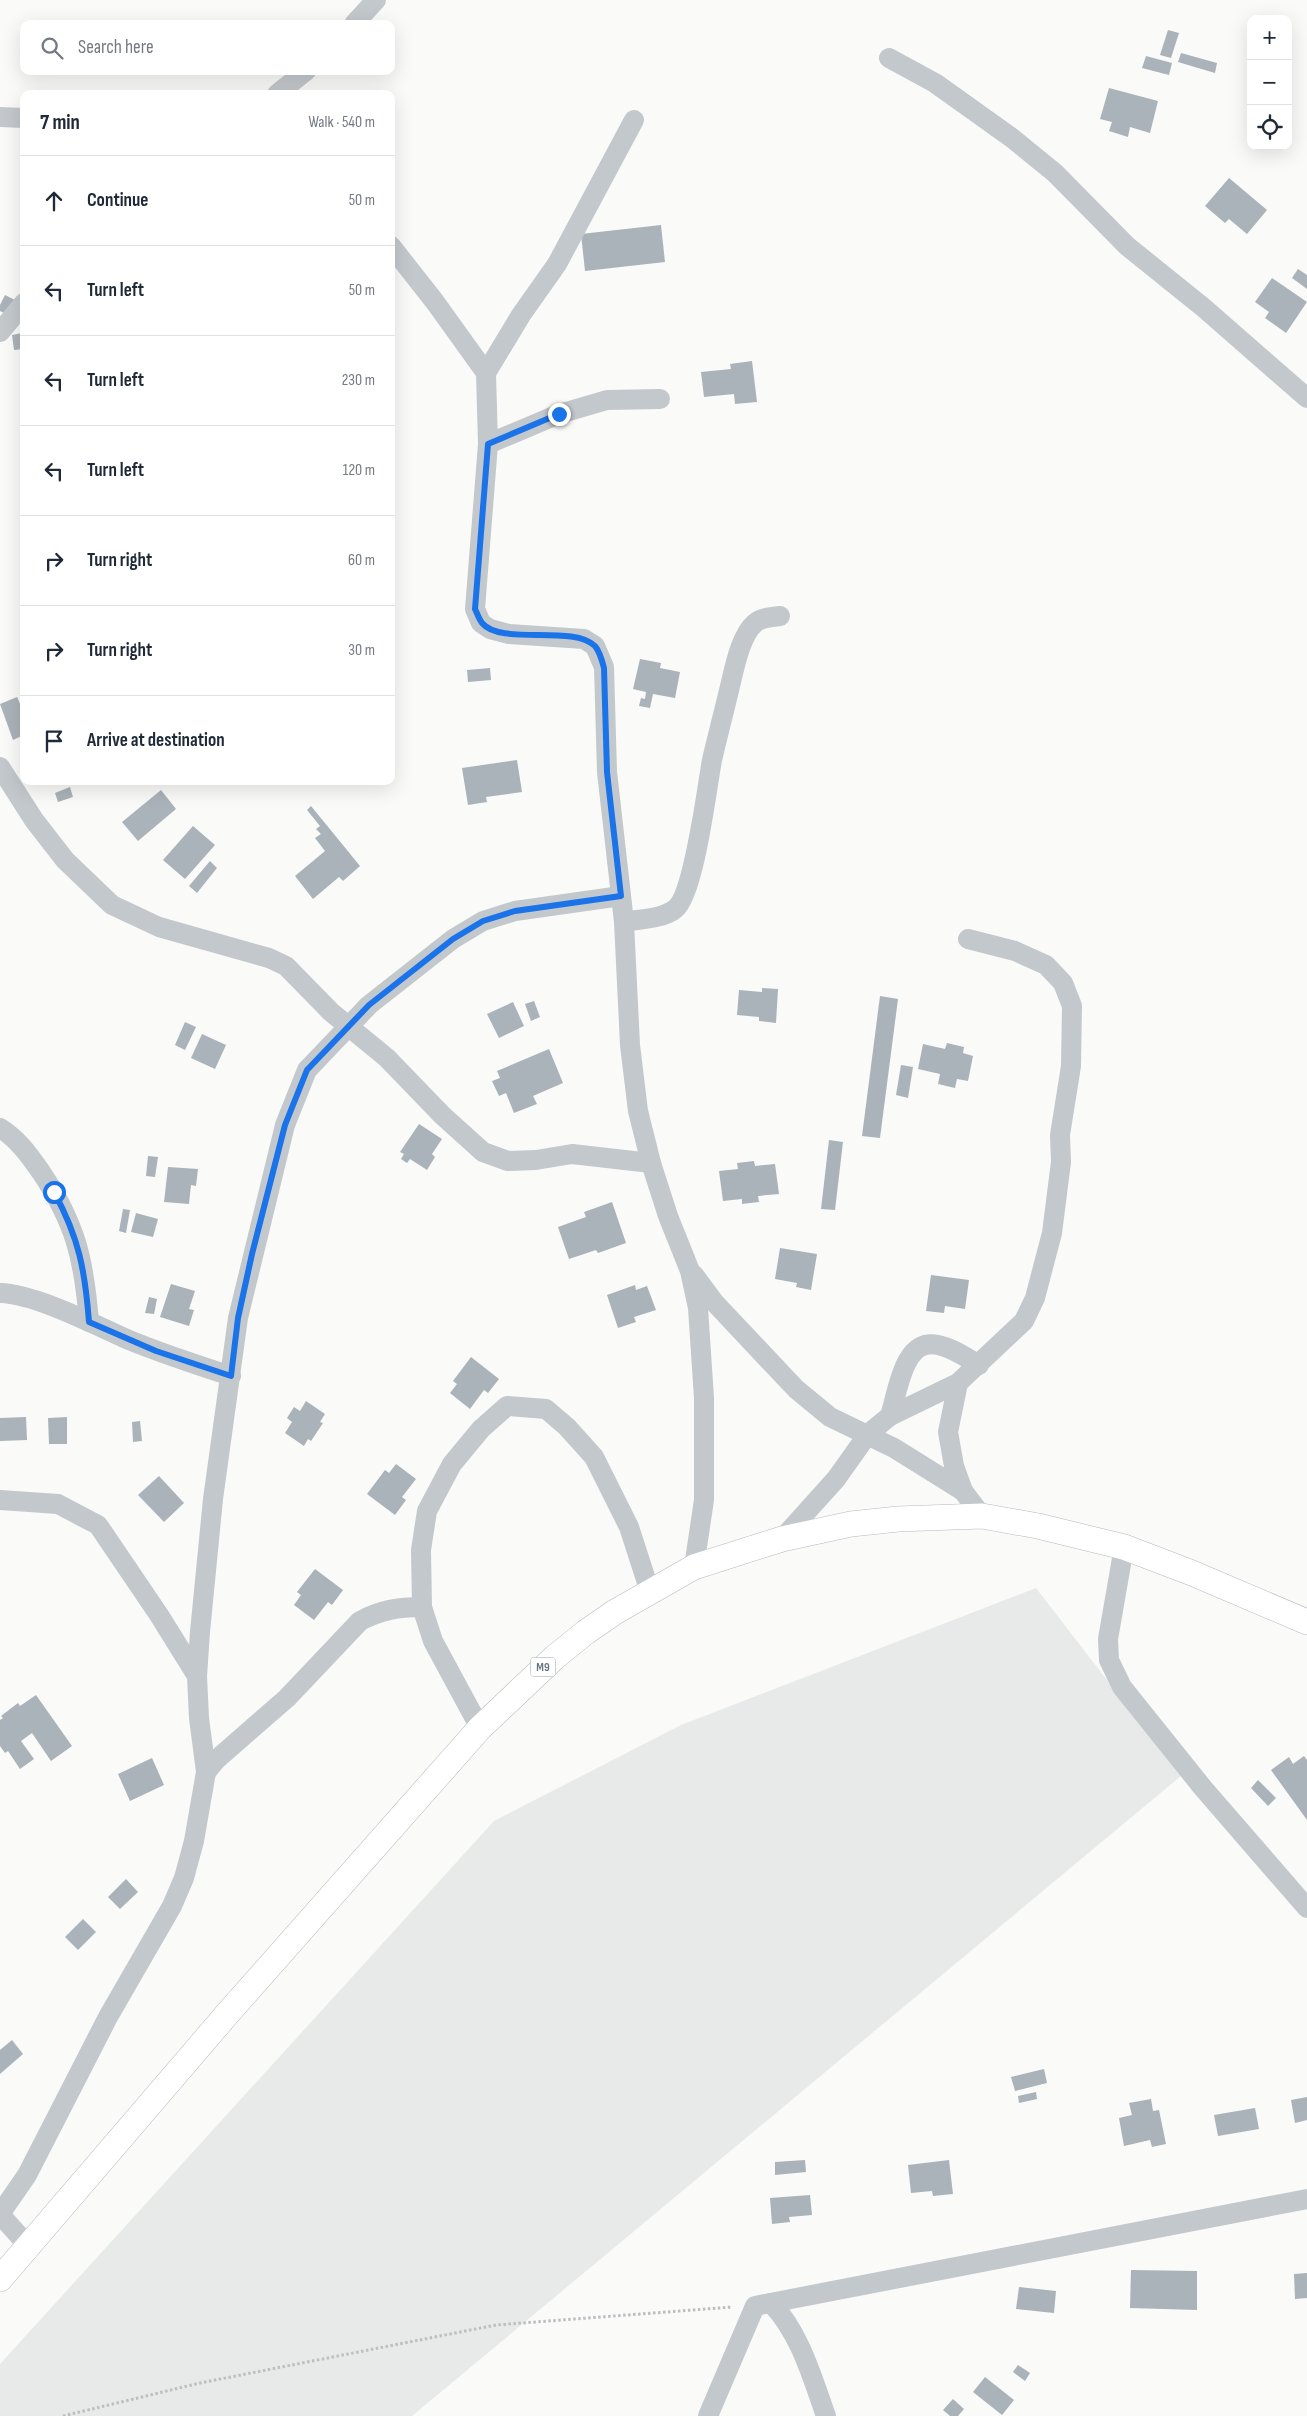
<!DOCTYPE html>
<meta charset="utf-8">
<style>
body{margin:0;font-family:"Sofia Sans Condensed",sans-serif;background:#f6f6f7;color:#1f2937}
.controls{position:absolute;right:15px;top:15px;display:grid;overflow:hidden;border-radius:10px;box-shadow:0 5px 20px #0002}
.controls button{width:45px;height:45px;display:grid;place-items:center;padding:0;border:0;border-bottom:1px solid #e0e1e3;background:#fff;color:#1f2937;font:25px sans-serif}
.stop{position:absolute;width:15px;height:15px;margin:-11px;border:4px solid #1a73e8;border-radius:50%;background:#fff}
.stop.end{background:#1a73e8;border-color:#fff;box-shadow:0 1px 5px #0008}
.list{margin:0;padding:0;list-style:none}
h2{display:flex;justify-content:space-between;align-items:center;height:65px;margin:0;padding:0 20px;font-size:21px}
h2 small{font-size:16px;font-weight:400;color:#747a83}
.list li{display:grid;grid-template-columns:32px 1fr auto;gap:15px;align-items:center;box-sizing:border-box;height:90px;padding:0 20px;border-top:1px solid #e0e1e3}
.list b{display:block;font-size:19px;white-space:nowrap}
.list em{font-size:16px;font-style:normal;color:#747a83}
.icon{flex:none;width:28px;height:28px;fill:none;stroke:currentColor;stroke-width:2;stroke-linecap:round;stroke-linejoin:round}
.map{position:relative;flex:none;width:1307px;height:2416px;overflow:hidden}
.search{position:absolute;background:#fff;box-shadow:0 5px 20px #0002;left:20px;top:20px;width:375px;height:55px;display:flex;align-items:center;gap:12px;box-sizing:border-box;padding:0 18px;border-radius:10px;color:#747a83;font-size:19px}
.panel{position:absolute;background:#fff;box-shadow:0 5px 20px #0002;left:20px;top:90px;width:375px;height:695px;border-radius:10px}
.map>svg:first-child{display:block}
.built{fill:#e8e9e9}
.building{fill:#aab3b9}
.lines{fill:none;stroke-linecap:round;stroke-linejoin:round}
.major-casing{stroke:#b5babe;stroke-width:26}
.path{stroke:#bbbfc2;stroke-width:3;stroke-dasharray:2.5 2.5;stroke-linecap:butt}
.minor{stroke:#c3c8cc;stroke-width:20}
.major{stroke:#fff;stroke-width:25}
.route{stroke:#1a73e8;stroke-width:6}
.labels{text-anchor:middle;stroke-width:5;stroke-linejoin:round;paint-order:stroke}
.shield{fill:#fff;stroke:#939fa8;stroke-width:1}
.shield-label{font-size:12px;font-weight:bold;fill:#657683}
</style>
<div class="map">
<svg width="1307" height="2416" viewBox="0 0 1307 2416">
<rect width="100%" height="100%" fill="#fafaf8"/>
<polygon class="built" points="1036,1588 1181,1776 412,2416 0,2416 0,2364 494,1821 681,1725"/>
<g class="building">
<polygon points="1168,30 1179,33 1171,58 1160,55"/>
<polygon points="1181,53 1217,63 1215,73 1178,62"/>
<polygon points="1146,56 1172,63 1169,75 1142,68"/>
<polygon points="1109,88 1158,101 1150,133 1130,127 1128,137 1109,131 1112,122 1100,119"/>
<polygon points="1229,178 1267,210 1247,234 1229,219 1225,223 1205,206"/>
<polygon points="661,225 665,262 585,271 581,234"/>
<polygon points="1298,269 1307,275 1307,289 1292,278"/>
<polygon points="1272,278 1307,302 1286,333 1265,318 1269,312 1255,302"/>
<polygon points="5,295 15,300 8,315 0,311 0,305"/>
<polygon points="22,333 24,349 14,350 12,335"/>
<polygon points="752,361 757,402 735,404 734,394 704,397 701,372 731,369 730,364"/>
<polygon points="640,659 661,663 660,668 680,672 675,698 653,694 650,708 639,706 641,698 645,699 646,692 633,689"/>
<polygon points="490,668 491,680 468,682 467,670"/>
<polygon points="17,697 24,713 24,735 13,740 0,704"/>
<polygon points="517,760 522,792 486,797 487,802 468,805 462,768"/>
<polygon points="70,787 73,797 58,802 55,793"/>
<polygon points="161,790 176,809 138,841 122,822"/>
<polygon points="311,806 360,866 343,881 339,877 313,899 295,876 325,851 315,838 321,834 316,829 320,826 307,810"/>
<polygon points="193,826 215,845 185,879 163,860"/>
<polygon points="210,861 217,868 197,893 189,886"/>
<polygon points="762,988 778,989 776,1023 759,1021 759,1017 737,1015 739,990 762,992"/>
<polygon points="880,996 898,999 880,1138 862,1136"/>
<polygon points="534,1001 540,1017 531,1021 525,1004"/>
<polygon points="513,1002 524,1026 499,1038 487,1014"/>
<polygon points="185,1022 196,1027 185,1050 175,1045"/>
<polygon points="202,1034 226,1045 215,1069 191,1058"/>
<polygon points="947,1043 964,1047 963,1053 973,1056 968,1081 957,1079 955,1088 938,1084 940,1074 918,1069 923,1044 945,1049"/>
<polygon points="549,1049 563,1083 533,1096 537,1104 514,1113 506,1093 499,1096 492,1081 500,1078 497,1071"/>
<polygon points="901,1065 913,1067 908,1098 896,1095"/>
<polygon points="419,1124 442,1139 432,1154 435,1157 427,1170 410,1159 407,1163 401,1159 404,1154 400,1152"/>
<polygon points="829,1140 843,1142 835,1210 821,1209"/>
<polygon points="148,1156 158,1157 155,1177 146,1176"/>
<polygon points="754,1161 755,1166 775,1164 779,1194 758,1196 759,1202 742,1204 742,1199 723,1201 719,1171 738,1169 737,1163"/>
<polygon points="168,1167 198,1169 196,1186 191,1185 189,1204 164,1202"/>
<polygon points="612,1202 626,1243 598,1253 596,1250 569,1259 558,1227 586,1217 584,1212"/>
<polygon points="123,1209 130,1210 126,1233 119,1231"/>
<polygon points="136,1213 158,1219 153,1237 131,1232"/>
<polygon points="780,1248 817,1254 811,1290 796,1287 797,1283 775,1279"/>
<polygon points="931,1275 969,1280 965,1309 945,1306 944,1313 926,1311"/>
<polygon points="171,1284 195,1291 189,1309 194,1310 189,1326 160,1317"/>
<polygon points="635,1285 636,1290 647,1286 656,1310 634,1317 636,1322 618,1328 607,1295"/>
<polygon points="149,1297 157,1299 154,1314 145,1313"/>
<polygon points="471,1357 499,1379 488,1393 484,1390 470,1409 450,1393 457,1384 453,1381"/>
<polygon points="306,1401 325,1414 320,1422 323,1423 311,1441 308,1439 304,1446 285,1433 292,1422 287,1418 294,1407 300,1411"/>
<polygon points="26,1417 27,1440 0,1441 0,1418"/>
<polygon points="67,1417 67,1444 49,1444 48,1418"/>
<polygon points="140,1421 142,1441 133,1442 132,1422"/>
<polygon points="396,1464 416,1479 402,1497 406,1500 395,1515 367,1494 385,1470 389,1473"/>
<polygon points="159,1476 184,1503 164,1522 138,1495"/>
<polygon points="315,1569 343,1590 332,1605 328,1602 314,1620 294,1605 301,1595 297,1592"/>
<polygon points="36,1695 72,1746 51,1761 32,1733 21,1741 34,1759 20,1769 8,1751 5,1753 0,1746 0,1720 3,1718 1,1716 18,1703 20,1706"/>
<polygon points="1304,1756 1307,1760 1307,1820 1271,1770 1289,1757 1293,1764"/>
<polygon points="152,1758 164,1785 130,1801 118,1774"/>
<polygon points="1258,1780 1276,1798 1268,1806 1251,1788"/>
<polygon points="126,1879 138,1892 120,1909 108,1897"/>
<polygon points="83,1919 96,1932 78,1950 65,1937"/>
<polygon points="12,2040 23,2054 0,2074 0,2050"/>
<polygon points="1044,2069 1047,2083 1015,2091 1011,2077"/>
<polygon points="1036,2092 1037,2099 1019,2103 1018,2096"/>
<polygon points="1307,2097 1307,2120 1295,2123 1291,2100"/>
<polygon points="1151,2099 1153,2111 1159,2110 1166,2144 1152,2147 1150,2140 1124,2146 1119,2118 1132,2115 1129,2103"/>
<polygon points="1255,2108 1259,2129 1218,2136 1214,2115"/>
<polygon points="805,2160 806,2172 775,2175 775,2162"/>
<polygon points="949,2160 953,2194 933,2196 932,2191 911,2193 908,2165"/>
<polygon points="810,2195 812,2215 789,2217 790,2222 772,2224 770,2198"/>
<polygon points="1131,2270 1197,2271 1197,2310 1130,2308"/>
<polygon points="1307,2273 1307,2298 1295,2299 1294,2274"/>
<polygon points="1019,2287 1056,2291 1054,2313 1016,2309"/>
<polygon points="1018,2365 1030,2373 1025,2381 1013,2372"/>
<polygon points="985,2377 1014,2400 1002,2415 973,2392"/>
<polygon points="953,2399 964,2409 958,2416 950,2416 943,2410"/>
</g>
<g class="lines">
<g class="major-casing">
<polyline id="major" points="0,2279 228,2013 480,1728 555,1657 586,1632 615,1612 694,1567 782,1539 851,1524 898,1519 982,1516 1038,1526 1124,1547 1192,1573 1307,1622"/>
</g>
<polyline class="path" points="63,2416 200,2383 496,2325 732,2307"/>
<g class="minor">
<polyline points="354,24 376,0"/>
<polyline points="889,58 935,83 1012,138 1055,173 1127,246 1204,308 1307,398"/>
<polyline points="277,94 306,71"/>
<polyline points="0,117 24,118"/>
<polyline points="391,246 435,302 486,373 488,444 475,609 481,623 490,629 509,634 584,639 595,646 604,667 607,772 624,922 630,1045 638,1111 651,1163 668,1216 690,1271 698,1308 704,1398 704,1500 694,1567"/>
<polyline points="0,332 24,303"/>
<polyline points="486,373 521,315 557,264 634,120"/>
<polyline points="488,444 559,414 607,400 660,399"/>
<polyline points="0,767 34,820 65,860 112,905 159,927 269,958 286,966 331,1012 387,1058 442,1115 483,1152 508,1161 536,1160 572,1154 651,1163"/>
<path d="M624,922c15,-3 39,-3 51,-13 19,-14 32,-122 37,-149 6,-26 13,-52 19,-78 4,-17 10,-47 24,-59 7,-6 17,-6 25,-7"/>
<path d="M0,1128c18,11 29,27 41,44 35,52 43,88 48,150"/>
<polyline points="694,1275 714,1302 796,1389 830,1417 894,1448 963,1491 982,1516"/>
<path d="M0,1293c36,1 95,32 129,47 34,14 68,25 102,36"/>
<polyline points="958,1383 948,1432 954,1466 963,1491"/>
<path d="M890,1416c8,-24 13,-79 48,-71 15,3 29,13 41,20"/>
<polyline points="0,1500 58,1504 98,1525 159,1615 197,1676"/>
<polyline points="782,1539 836,1479 868,1434 890,1416 958,1383 1024,1321 1035,1298 1052,1233 1061,1162 1060,1135 1071,1066 1072,1006 1063,983 1046,965 1015,951 968,939"/>
<polyline points="1124,1547 1108,1639 1109,1660 1122,1687 1203,1788 1307,1908"/>
<polyline points="480,1728 433,1641 422,1607 421,1550 427,1511 452,1464 481,1429 507,1406 546,1409 567,1427 594,1457 629,1527 650,1592"/>
<path d="M206,1772l10,-12 71,-62 73,-77c21,-11 38,-14 62,-14"/>
<polyline points="0,2214 27,2175 108,2017 172,1906 184,1878 194,1841 206,1772 199,1718 197,1676 200,1632 213,1499 238,1318 285,1125 307,1070 369,1005 453,939 483,921 515,911 621,896"/>
<polyline points="0,2214 29,2247"/>
<path d="M771,2303c29,30 41,74 55,113"/>
<polyline points="708,2416 755,2306 1307,2199"/>
</g>
<use href="#major" class="major"/>
</g>
<g class="lines">
<path class="route" d="M54,1192c25,46 31,78 35,130l67,29 75,25 7,-58 14,-64 33,-129 22,-55 62,-65 84,-66 30,-18 32,-10 106,-15 -14,-124 -3,-104c-2,-8 -4,-16 -9,-22 -22,-22 -94,0 -113,-23 -3,-4 -5,-10 -7,-14l13,-165 71,-30"/>
</g>
<g class="labels">
<rect class="shield" x="530.5" y="1657.5" width="25" height="19" rx="4"/>
<g class="shield-label">
<text x="543" y="1671">M9</text>
</g>
</g>
</svg>
<div class="controls">
<button>+</button>
<button>−</button>
<button><svg class="icon" aria-label="locate" viewBox="0 0 24 24"><circle cx="12" cy="12" r="6"/><path d="M12 2v4M12 18v4M2 12h4M18 12h4"/></svg></button>
</div>
<div class="stop" style="left:54px;top:1192px"></div>
<div class="stop end" style="left:559px;top:414px"></div>
<div class="search"><svg class="icon" aria-label="search" viewBox="0 0 24 24"><circle cx="10" cy="10" r="6"/><path d="M15 15l6 6"/></svg>Search here</div>
<section class="panel">
<h2>7 min<small>Walk · 540 m</small></h2>
<ul class="list">
<li><svg class="icon" aria-label="ahead" viewBox="0 0 24 24"><path d="M12 20V5M6 11l6-6 6 6"/></svg><div><b>Continue</b></div><em>50 m</em></li>
<li><svg class="icon" aria-label="left" viewBox="0 0 24 24"><path d="M17 20v-9H6M10 6l-5 5 5 5"/></svg><div><b>Turn left</b></div><em>50 m</em></li>
<li><svg class="icon" aria-label="left" viewBox="0 0 24 24"><path d="M17 20v-9H6M10 6l-5 5 5 5"/></svg><div><b>Turn left</b></div><em>230 m</em></li>
<li><svg class="icon" aria-label="left" viewBox="0 0 24 24"><path d="M17 20v-9H6M10 6l-5 5 5 5"/></svg><div><b>Turn left</b></div><em>120 m</em></li>
<li><svg class="icon" aria-label="right" viewBox="0 0 24 24"><path d="M7 20v-9h11M14 6l5 5-5 5"/></svg><div><b>Turn right</b></div><em>60 m</em></li>
<li><svg class="icon" aria-label="right" viewBox="0 0 24 24"><path d="M7 20v-9h11M14 6l5 5-5 5"/></svg><div><b>Turn right</b></div><em>30 m</em></li>
<li><svg class="icon" aria-label="arrive" viewBox="0 0 24 24"><path d="M6 21V4h12l-3 4 3 4H6"/></svg><div><b>Arrive at destination</b></div></li>
</ul>
</section>
</div>
